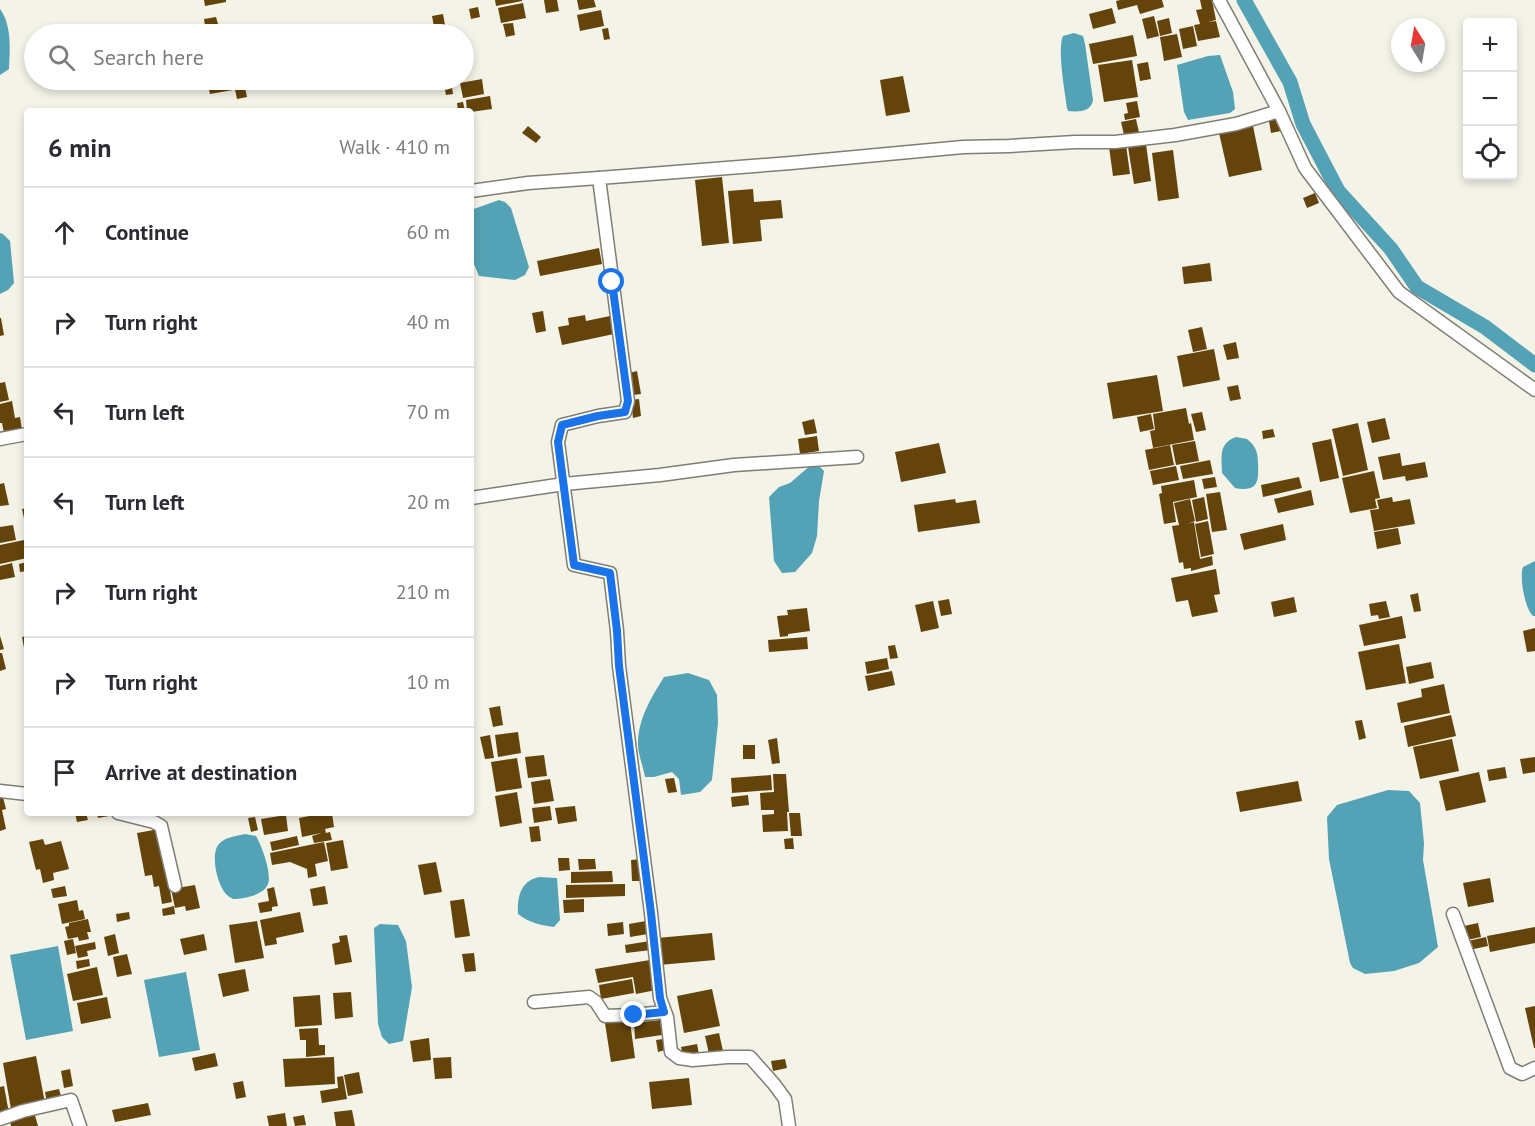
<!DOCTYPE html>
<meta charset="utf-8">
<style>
body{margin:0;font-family:"PT Sans",sans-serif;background:#f2f2f3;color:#2b2b33}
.controls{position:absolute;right:18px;top:18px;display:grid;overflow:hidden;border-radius:6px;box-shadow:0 3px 9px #0003}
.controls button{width:54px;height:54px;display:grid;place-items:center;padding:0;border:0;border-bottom:2px solid #e1e1e2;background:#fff;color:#2b2b33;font:30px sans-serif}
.compass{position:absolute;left:1391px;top:18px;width:54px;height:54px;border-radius:50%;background:#fff;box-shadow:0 3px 9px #0003;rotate:349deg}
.stop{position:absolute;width:18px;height:18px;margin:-14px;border:4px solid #1a73e8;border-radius:50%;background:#fff}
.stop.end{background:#1a73e8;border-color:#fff;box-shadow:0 2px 6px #0008}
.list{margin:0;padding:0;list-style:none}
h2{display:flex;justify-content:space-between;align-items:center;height:78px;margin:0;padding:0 24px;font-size:26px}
h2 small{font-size:20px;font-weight:400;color:#7c7c81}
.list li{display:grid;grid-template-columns:39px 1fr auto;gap:18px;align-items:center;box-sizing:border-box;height:90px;padding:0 24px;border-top:2px solid #e1e1e2}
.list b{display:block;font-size:22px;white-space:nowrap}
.list em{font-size:20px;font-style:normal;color:#7c7c81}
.icon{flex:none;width:33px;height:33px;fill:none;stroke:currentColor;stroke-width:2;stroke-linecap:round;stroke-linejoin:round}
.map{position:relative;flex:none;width:1535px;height:1126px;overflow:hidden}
.search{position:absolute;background:#fff;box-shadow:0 3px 9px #0003;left:24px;top:24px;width:450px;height:66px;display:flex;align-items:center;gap:15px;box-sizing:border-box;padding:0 21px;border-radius:33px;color:#7c7c81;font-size:22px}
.panel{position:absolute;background:#fff;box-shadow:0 3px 9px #0003;left:24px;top:108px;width:450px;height:708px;border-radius:6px}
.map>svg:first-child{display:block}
.water{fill:#54a2b5}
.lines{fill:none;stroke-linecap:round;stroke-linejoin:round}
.canal{stroke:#54a2b5;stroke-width:15}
.building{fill:#64440a}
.street-casing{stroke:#807e74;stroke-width:15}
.street{stroke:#fff;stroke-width:12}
.route{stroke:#1a73e8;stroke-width:8}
</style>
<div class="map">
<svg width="1535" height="1126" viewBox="0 0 1535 1126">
<rect width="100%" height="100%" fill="#f4f3e7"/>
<g class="water">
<path d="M0,9c12,16 10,41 9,60l-9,6z"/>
<path d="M1074,33l9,3 2,8 8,56c-2,12 -14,12 -25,11l-1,-3c-2,-15 -10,-60 -4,-72z"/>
<polygon points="1220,55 1233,92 1235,109 1230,113 1188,120 1184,112 1177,65 1208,56"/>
<polygon points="499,200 505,202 511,208 529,267 525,275 515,280 479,276 471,257 471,210"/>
<polygon points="0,233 3,234 10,241 14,283 8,290 0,294"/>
<path d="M1236,437l11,2c9,7 11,14 11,25 1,19 -1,28 -23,24l-13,-15c0,-17 -4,-29 14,-36z"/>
<polygon points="811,465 818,465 824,471 819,501 817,536 812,553 795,572 782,573 774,561 769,497 779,487 790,483"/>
<path d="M1535,561v55h-2c-8,-7 -14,-39 -10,-49z"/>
<path d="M688,673l21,7 8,15 1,28 -6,57 -12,12 -19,3 -2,-16 -7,-7 -18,5h-9c-2,-11 -7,-23 -7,-33 0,-25 13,-46 26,-67z"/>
<polygon points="1388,790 1409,791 1420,803 1424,843 1423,860 1438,947 1419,963 1394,971 1365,974 1353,968 1350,963 1329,859 1327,817 1337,805"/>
<path d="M245,834l11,2c6,10 16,38 12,48 -4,11 -25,15 -35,15 -2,-1 -5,-3 -7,-5 -9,-10 -16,-40 -7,-50 6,-7 17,-8 26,-10z"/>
<path d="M539,877l18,1 3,42 -6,7c-13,-2 -25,-4 -36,-13 -1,-16 2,-33 21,-37z"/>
<polygon points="380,924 398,925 406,941 412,987 403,1041 389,1044 382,1037 378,1024 374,928"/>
<polygon points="58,946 73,1031 26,1040 10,955"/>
<polygon points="186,972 200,1050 159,1057 144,980"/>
</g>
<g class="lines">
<polyline class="canal" points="1244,0 1290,82 1303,124 1338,191 1391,249 1417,287 1485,327 1535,365"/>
</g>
<g class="building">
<polygon points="204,0 226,0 226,2 205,6"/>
<polygon points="495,0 522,0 522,1 496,6"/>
<polygon points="544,0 557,0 559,11 546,13"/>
<polygon points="577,0 594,0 596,7 579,10"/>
<polygon points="1120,0 1162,0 1164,7 1140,14 1137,5 1118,10 1116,1"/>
<polygon points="1200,0 1212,0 1216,20 1208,22 1216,21 1220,37 1198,41 1194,25 1200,24 1196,10 1202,9"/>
<polygon points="523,3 526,18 501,23 498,8"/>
<polygon points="478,7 480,17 471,19 469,9"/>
<polygon points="1112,8 1116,23 1093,29 1089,14"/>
<polygon points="601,10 604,26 580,31 577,15"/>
<polygon points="443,14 445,25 434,27 432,16"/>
<polygon points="1154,16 1159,36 1147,39 1142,19"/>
<polygon points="216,17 218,24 205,26 204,19"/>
<polygon points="1169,18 1172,33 1160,36 1157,21"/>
<polygon points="513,23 515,35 506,37 503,24"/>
<polygon points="251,24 253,34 246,34 244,25"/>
<polygon points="1193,26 1197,46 1183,49 1179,29"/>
<polygon points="608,28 610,39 604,40 602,29"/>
<polygon points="1177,34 1182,57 1164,61 1160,37"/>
<polygon points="1133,35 1137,56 1093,64 1089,44"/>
<polygon points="1132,60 1138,97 1104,102 1098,65"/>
<polygon points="1148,62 1151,79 1140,81 1137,64"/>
<polygon points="903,76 910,112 886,116 880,80"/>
<polygon points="482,79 484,94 463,98 460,83"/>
<polygon points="215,80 231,80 233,90 210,94 207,81"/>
<polygon points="443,80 451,80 453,94 446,95"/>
<polygon points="244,83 247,97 237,99 234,85"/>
<polygon points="490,96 492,109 471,112 467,111 466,100"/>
<polygon points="1137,101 1140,117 1125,120 1124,114 1128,113 1126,103"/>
<polygon points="463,102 465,111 458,111 457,103"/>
<polygon points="1136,119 1140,137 1125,139 1121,122"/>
<polygon points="1278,119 1281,131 1271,133 1269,121"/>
<polygon points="528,126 541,137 536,143 522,133"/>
<polygon points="1253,126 1262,170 1229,177 1219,133"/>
<polygon points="1146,144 1151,181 1134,184 1128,147"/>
<polygon points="1126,145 1130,174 1113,176 1109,147"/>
<polygon points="1173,150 1179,198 1158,201 1152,153"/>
<polygon points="722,177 729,243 702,246 695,180"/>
<polygon points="753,189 754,202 781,200 783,218 760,220 762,241 733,244 728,191"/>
<polygon points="1315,193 1319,203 1307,208 1303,198"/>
<polygon points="599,248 602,264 540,276 537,261"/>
<polygon points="1210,263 1212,281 1184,284 1182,267"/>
<polygon points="543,311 546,331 536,333 532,313"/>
<polygon points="585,315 586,321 610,316 614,334 562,345 558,327 569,325 568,318"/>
<polygon points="0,318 1,318 4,335 0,336"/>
<polygon points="1202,327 1207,349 1193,352 1188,330"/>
<polygon points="1236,342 1239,358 1227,360 1223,345"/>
<polygon points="1214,349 1220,380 1183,387 1177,356"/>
<polygon points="637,371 641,394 633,395 629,373"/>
<polygon points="1157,375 1163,411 1113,419 1107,383"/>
<polygon points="5,382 9,400 0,402 0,383"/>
<polygon points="1238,385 1241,399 1230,401 1227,387"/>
<polygon points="639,399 641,416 633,418 631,400"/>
<polygon points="12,401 15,418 20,417 22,430 4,433 2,423 0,423 0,404"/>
<polygon points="1186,408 1189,424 1191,423 1194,440 1153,448 1150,431 1155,430 1153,414"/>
<polygon points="1202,412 1206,430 1196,432 1191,414"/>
<polygon points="1151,414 1154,429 1140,432 1137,417"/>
<polygon points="1385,418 1390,439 1372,443 1367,422"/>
<polygon points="814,419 817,433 805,435 802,422"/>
<polygon points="1358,423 1368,470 1343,476 1332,429"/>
<polygon points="1273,429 1275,437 1263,439 1262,431"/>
<polygon points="817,436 819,451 800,454 798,439"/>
<polygon points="1331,439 1339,478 1320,482 1312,443"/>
<polygon points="1195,441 1199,461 1176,465 1172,445"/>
<polygon points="939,443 946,473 901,482 895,452"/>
<polygon points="1170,445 1174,465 1149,470 1145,450"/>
<polygon points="1400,453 1402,466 1425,462 1428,477 1406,481 1405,476 1383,480 1378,457"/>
<polygon points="1210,460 1213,474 1183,479 1180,466"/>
<polygon points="1176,466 1179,480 1153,485 1150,471"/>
<polygon points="1374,471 1380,498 1375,499 1377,508 1350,513 1342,478"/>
<polygon points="1215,477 1217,487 1204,489 1202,479"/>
<polygon points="1299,477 1302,488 1263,497 1261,485"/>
<polygon points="1194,480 1197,497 1173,502 1176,522 1164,524 1159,494 1162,493 1161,486"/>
<polygon points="4,483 9,505 0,506 0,484"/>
<polygon points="1311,490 1314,505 1278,513 1274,499"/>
<polygon points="1220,492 1227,530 1212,532 1206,494"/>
<polygon points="1204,497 1208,519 1196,522 1192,500"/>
<polygon points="1392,497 1393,502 1410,499 1415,524 1374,531 1370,510 1379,509 1377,500"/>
<polygon points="955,499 956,503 976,500 980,523 918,532 914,505"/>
<polygon points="1190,499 1195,521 1187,524 1194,522 1200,559 1212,556 1213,565 1191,571 1191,568 1184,569 1183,562 1179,563 1172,526 1179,525 1174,503"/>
<polygon points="27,508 27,528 26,528 22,509"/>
<polygon points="1208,521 1214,554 1201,557 1195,524"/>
<polygon points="1283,524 1286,540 1244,550 1240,534"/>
<polygon points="13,525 16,540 0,543 0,527"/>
<polygon points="1398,528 1401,544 1377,549 1374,532"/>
<polygon points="24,540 27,558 0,564 0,545"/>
<polygon points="27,562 27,571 20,572 19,564"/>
<polygon points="12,563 15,577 0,580 0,566"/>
<polygon points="1216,569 1220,594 1214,595 1218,612 1192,617 1188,600 1176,602 1171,578"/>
<polygon points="1418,593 1421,611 1414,612 1410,595"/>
<polygon points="1294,597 1297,612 1274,617 1271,602"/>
<polygon points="949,599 952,614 941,616 938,601"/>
<polygon points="933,601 939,628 921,632 915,605"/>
<polygon points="1386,601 1390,617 1379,619 1378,615 1371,616 1369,604"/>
<polygon points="807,608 810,631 788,634 788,636 780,637 777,616 788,615 787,610"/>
<polygon points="1402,616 1406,638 1364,646 1359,625"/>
<polygon points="1535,628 1535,651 1527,652 1523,631"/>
<polygon points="0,636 4,649 0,650"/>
<polygon points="27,636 27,659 26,659 22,637"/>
<polygon points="807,637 808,649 769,652 768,640"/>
<polygon points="1399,644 1406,683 1366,690 1358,652"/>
<polygon points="895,645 898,658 890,659 888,646"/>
<polygon points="0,653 2,653 6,669 0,671"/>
<polygon points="887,658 889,669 867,674 865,662"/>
<polygon points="1431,662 1434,678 1409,684 1406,667"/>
<polygon points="892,671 895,685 868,691 865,676"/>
<polygon points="1444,684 1450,713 1401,723 1397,703 1422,697 1421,689"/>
<polygon points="500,706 503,725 493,727 489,708"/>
<polygon points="1451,715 1456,736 1408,747 1404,726"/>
<polygon points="1362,720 1366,738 1359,740 1355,721"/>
<polygon points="518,732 521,753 498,757 495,735"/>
<polygon points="490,735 494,758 485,759 480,737"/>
<polygon points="777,738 780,763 772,764 768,740"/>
<polygon points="1452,739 1459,771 1420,779 1413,747"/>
<rect x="743" y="745" width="12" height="14"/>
<polygon points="544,755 547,776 528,778 525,757"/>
<polygon points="1535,757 1535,772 1523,774 1520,759"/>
<polygon points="517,758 522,788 496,792 491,762"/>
<polygon points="1505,767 1507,778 1489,781 1487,770"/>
<polygon points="1479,772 1486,802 1446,811 1439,781"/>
<polygon points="773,774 786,774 789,812 787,812 788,831 763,832 762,815 774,814 774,810 761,810 760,793 774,792"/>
<polygon points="771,775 772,790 732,793 731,778"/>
<polygon points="674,778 677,792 668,793 665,779"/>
<polygon points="550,779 554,801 534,804 531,782"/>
<polygon points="1298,781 1302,801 1240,812 1236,792"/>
<polygon points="517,792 522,823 500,827 495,796"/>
<polygon points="748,795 749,805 732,807 731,797"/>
<polygon points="3,797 6,809 2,810 6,829 0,831 0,798"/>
<polygon points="550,806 552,820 534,823 532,808"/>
<polygon points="575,806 577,821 558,824 555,808"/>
<polygon points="75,813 86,813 88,820 77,822"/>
<polygon points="97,813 108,813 109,816 98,818"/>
<polygon points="325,813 332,813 334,827 325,829 326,833 330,832 332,840 314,843 312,836 321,833 302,837 299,818"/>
<polygon points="789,813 800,813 802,836 791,836"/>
<polygon points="286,815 288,831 264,835 261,819"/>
<polygon points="255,817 258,830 251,832 248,818"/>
<polygon points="539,826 541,841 531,842 529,827"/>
<polygon points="159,829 172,902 162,904 159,886 154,887 152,875 145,876 137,833"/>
<polygon points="297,836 299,845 272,851 270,842"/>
<polygon points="793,838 794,849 785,849 784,839"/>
<polygon points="43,839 45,845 61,841 69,869 53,873 54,880 43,883 40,869 36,870 29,842"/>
<polygon points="343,840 348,868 331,871 326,843"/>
<polygon points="324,842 328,861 315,864 317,876 308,878 307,869 290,862 272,865 270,853"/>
<polygon points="558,858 569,858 570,870 559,871"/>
<polygon points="578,859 595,859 596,869 579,870"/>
<polygon points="642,859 643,881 632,881 631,860"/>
<polygon points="436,862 442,892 424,895 418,865"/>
<polygon points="612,871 613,882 571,883 571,872"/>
<polygon points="1490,878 1494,902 1468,907 1463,883"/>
<polygon points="625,884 625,896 566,898 566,885"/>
<polygon points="195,885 200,908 186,911 185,906 175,908 171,889"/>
<polygon points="65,886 67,896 53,898 51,889"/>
<polygon points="325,886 328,904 313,906 310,889"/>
<polygon points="274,887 278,906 272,907 272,911 260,913 258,903 269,901 267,889"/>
<polygon points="464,899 470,936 455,938 450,901"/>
<polygon points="584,899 584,912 564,913 563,900"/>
<polygon points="77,900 79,911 83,910 85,919 62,924 58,904"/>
<polygon points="174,906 175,914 163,916 162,909"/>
<polygon points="129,912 130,919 117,922 116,914"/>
<polygon points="300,912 304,932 276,938 277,944 265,946 260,920"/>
<polygon points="88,919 91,932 87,932 89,939 79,941 78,937 68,939 65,927 69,926 69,923"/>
<polygon points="257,921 264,958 235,963 229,925"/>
<polygon points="646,921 648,934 630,937 629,924"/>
<polygon points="623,922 624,934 608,936 607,924"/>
<polygon points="1478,923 1481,937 1467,940 1464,926"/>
<polygon points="1535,927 1535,943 1490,952 1487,936"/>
<polygon points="712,933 715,960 659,965 657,938"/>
<polygon points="115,934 119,953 108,956 104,937"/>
<polygon points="204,934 207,950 184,955 180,939"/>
<polygon points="347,935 352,962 335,965 332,944 340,942 339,936"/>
<polygon points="1486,937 1488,946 1469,950 1468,941"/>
<polygon points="73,939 76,953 67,955 64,941"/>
<polygon points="650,941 651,950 626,953 625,945"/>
<polygon points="95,942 96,949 87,951 88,956 78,958 75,946"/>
<polygon points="474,953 476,971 465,972 462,954"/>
<polygon points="127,954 132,974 117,977 113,957"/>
<polygon points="89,959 90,966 77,969 76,961"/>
<polygon points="650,960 656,990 636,994 633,977 598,983 595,969"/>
<polygon points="97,967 103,995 73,1001 67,974"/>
<polygon points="245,969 249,991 223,997 218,974"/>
<polygon points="632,979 634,993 601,999 599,985"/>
<polygon points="712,989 720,1026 684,1033 677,996"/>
<polygon points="351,992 353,1017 335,1019 333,993"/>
<polygon points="320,995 322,1025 295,1027 293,997"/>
<polygon points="107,997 111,1018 81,1024 77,1003"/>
<polygon points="1535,1006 1535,1048 1534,1048 1525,1008"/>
<polygon points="660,1020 662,1035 635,1039 634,1023"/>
<polygon points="630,1022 635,1058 611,1062 605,1023"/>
<polygon points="318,1028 319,1045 325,1045 325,1055 306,1057 306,1040 300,1040 299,1029"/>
<polygon points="719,1033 723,1051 709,1054 705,1036"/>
<polygon points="429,1038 431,1060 413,1062 410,1041"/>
<polygon points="663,1039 665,1050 658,1052 656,1040"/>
<polygon points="697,1044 699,1054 683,1057 681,1047"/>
<polygon points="215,1053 218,1066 195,1071 192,1058"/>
<polygon points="36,1056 45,1103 11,1109 3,1063"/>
<polygon points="334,1057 335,1084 285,1087 283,1059"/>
<polygon points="451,1057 452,1078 435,1079 433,1058"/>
<polygon points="785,1059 787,1068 773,1071 771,1061"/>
<polygon points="70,1069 73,1086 64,1088 61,1071"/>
<polygon points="359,1072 363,1093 348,1096 344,1075"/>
<polygon points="343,1076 347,1099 322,1103 320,1091 338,1088 337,1077"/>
<polygon points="689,1078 692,1105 652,1109 649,1082"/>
<polygon points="243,1081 246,1097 236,1099 233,1083"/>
<polygon points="4,1086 9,1113 0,1115 0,1087"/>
<polygon points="59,1089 62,1100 47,1103 45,1092"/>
<polygon points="148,1103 151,1115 115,1122 112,1110"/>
<polygon points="352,1110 355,1126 336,1126 334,1112"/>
<polygon points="34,1112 38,1126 11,1126 9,1118"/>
<polygon points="285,1113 287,1126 269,1126 267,1116"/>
<polygon points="304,1115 306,1125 295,1126 293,1117"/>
</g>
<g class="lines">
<g class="street-casing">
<g id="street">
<polyline points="1219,0 1279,111 1305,168 1399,292 1535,390"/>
<polyline points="471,191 528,183 599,178"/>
<polyline points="0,439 27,434"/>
<polyline points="471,498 564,484 660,475 734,465 857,457"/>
<polyline points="0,791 27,794"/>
<polyline points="118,813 154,822 161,826 175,886"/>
<polyline points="1453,914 1510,1068 1522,1074 1535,1068"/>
<polyline points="534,1002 589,997 596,1002 605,1016 634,1015 664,1012"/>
<polyline points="0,1119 23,1111 71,1100 80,1126"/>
<polyline points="789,1126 785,1099 774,1084 750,1057 727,1057 693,1060 679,1058 671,1052 667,1017 660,998 651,913 619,666 617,631 610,573 574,565 558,442 562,425 598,416 625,412 628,401 599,178 791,163 963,147 1009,146 1075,142 1115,142 1175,135 1236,124 1279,111"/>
</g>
</g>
<use href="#street" class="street"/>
</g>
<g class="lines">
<polyline class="route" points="612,282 628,401 625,412 598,416 562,425 558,442 574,565 610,573 617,631 619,666 651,913 660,998 664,1012 634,1015"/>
</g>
</svg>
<div class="controls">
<button>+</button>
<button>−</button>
<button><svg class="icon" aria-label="locate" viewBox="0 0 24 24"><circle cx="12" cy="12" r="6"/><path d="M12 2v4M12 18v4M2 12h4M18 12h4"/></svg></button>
</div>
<svg class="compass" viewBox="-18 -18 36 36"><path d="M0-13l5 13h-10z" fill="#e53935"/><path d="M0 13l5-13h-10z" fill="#7c7c81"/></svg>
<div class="stop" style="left:612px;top:282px"></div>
<div class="stop end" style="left:634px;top:1015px"></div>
<div class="search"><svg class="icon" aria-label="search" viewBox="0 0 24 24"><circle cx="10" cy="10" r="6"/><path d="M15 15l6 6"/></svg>Search here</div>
<section class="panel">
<h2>6 min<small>Walk · 410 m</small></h2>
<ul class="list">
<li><svg class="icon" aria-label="ahead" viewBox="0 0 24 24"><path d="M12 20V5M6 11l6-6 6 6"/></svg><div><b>Continue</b></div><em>60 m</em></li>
<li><svg class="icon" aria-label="right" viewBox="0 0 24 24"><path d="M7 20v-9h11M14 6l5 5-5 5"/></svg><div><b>Turn right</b></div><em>40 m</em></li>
<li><svg class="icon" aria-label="left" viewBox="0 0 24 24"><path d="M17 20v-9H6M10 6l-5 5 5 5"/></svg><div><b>Turn left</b></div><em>70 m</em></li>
<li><svg class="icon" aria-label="left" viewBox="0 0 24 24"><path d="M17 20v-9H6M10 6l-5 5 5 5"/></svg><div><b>Turn left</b></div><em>20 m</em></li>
<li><svg class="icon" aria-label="right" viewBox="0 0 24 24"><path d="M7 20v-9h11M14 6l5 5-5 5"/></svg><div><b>Turn right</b></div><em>210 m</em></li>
<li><svg class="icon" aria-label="right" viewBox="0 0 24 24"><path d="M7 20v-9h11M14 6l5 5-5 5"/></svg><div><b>Turn right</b></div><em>10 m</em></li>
<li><svg class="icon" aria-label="arrive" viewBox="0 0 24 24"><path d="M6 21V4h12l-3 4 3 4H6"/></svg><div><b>Arrive at destination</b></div></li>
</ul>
</section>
</div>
